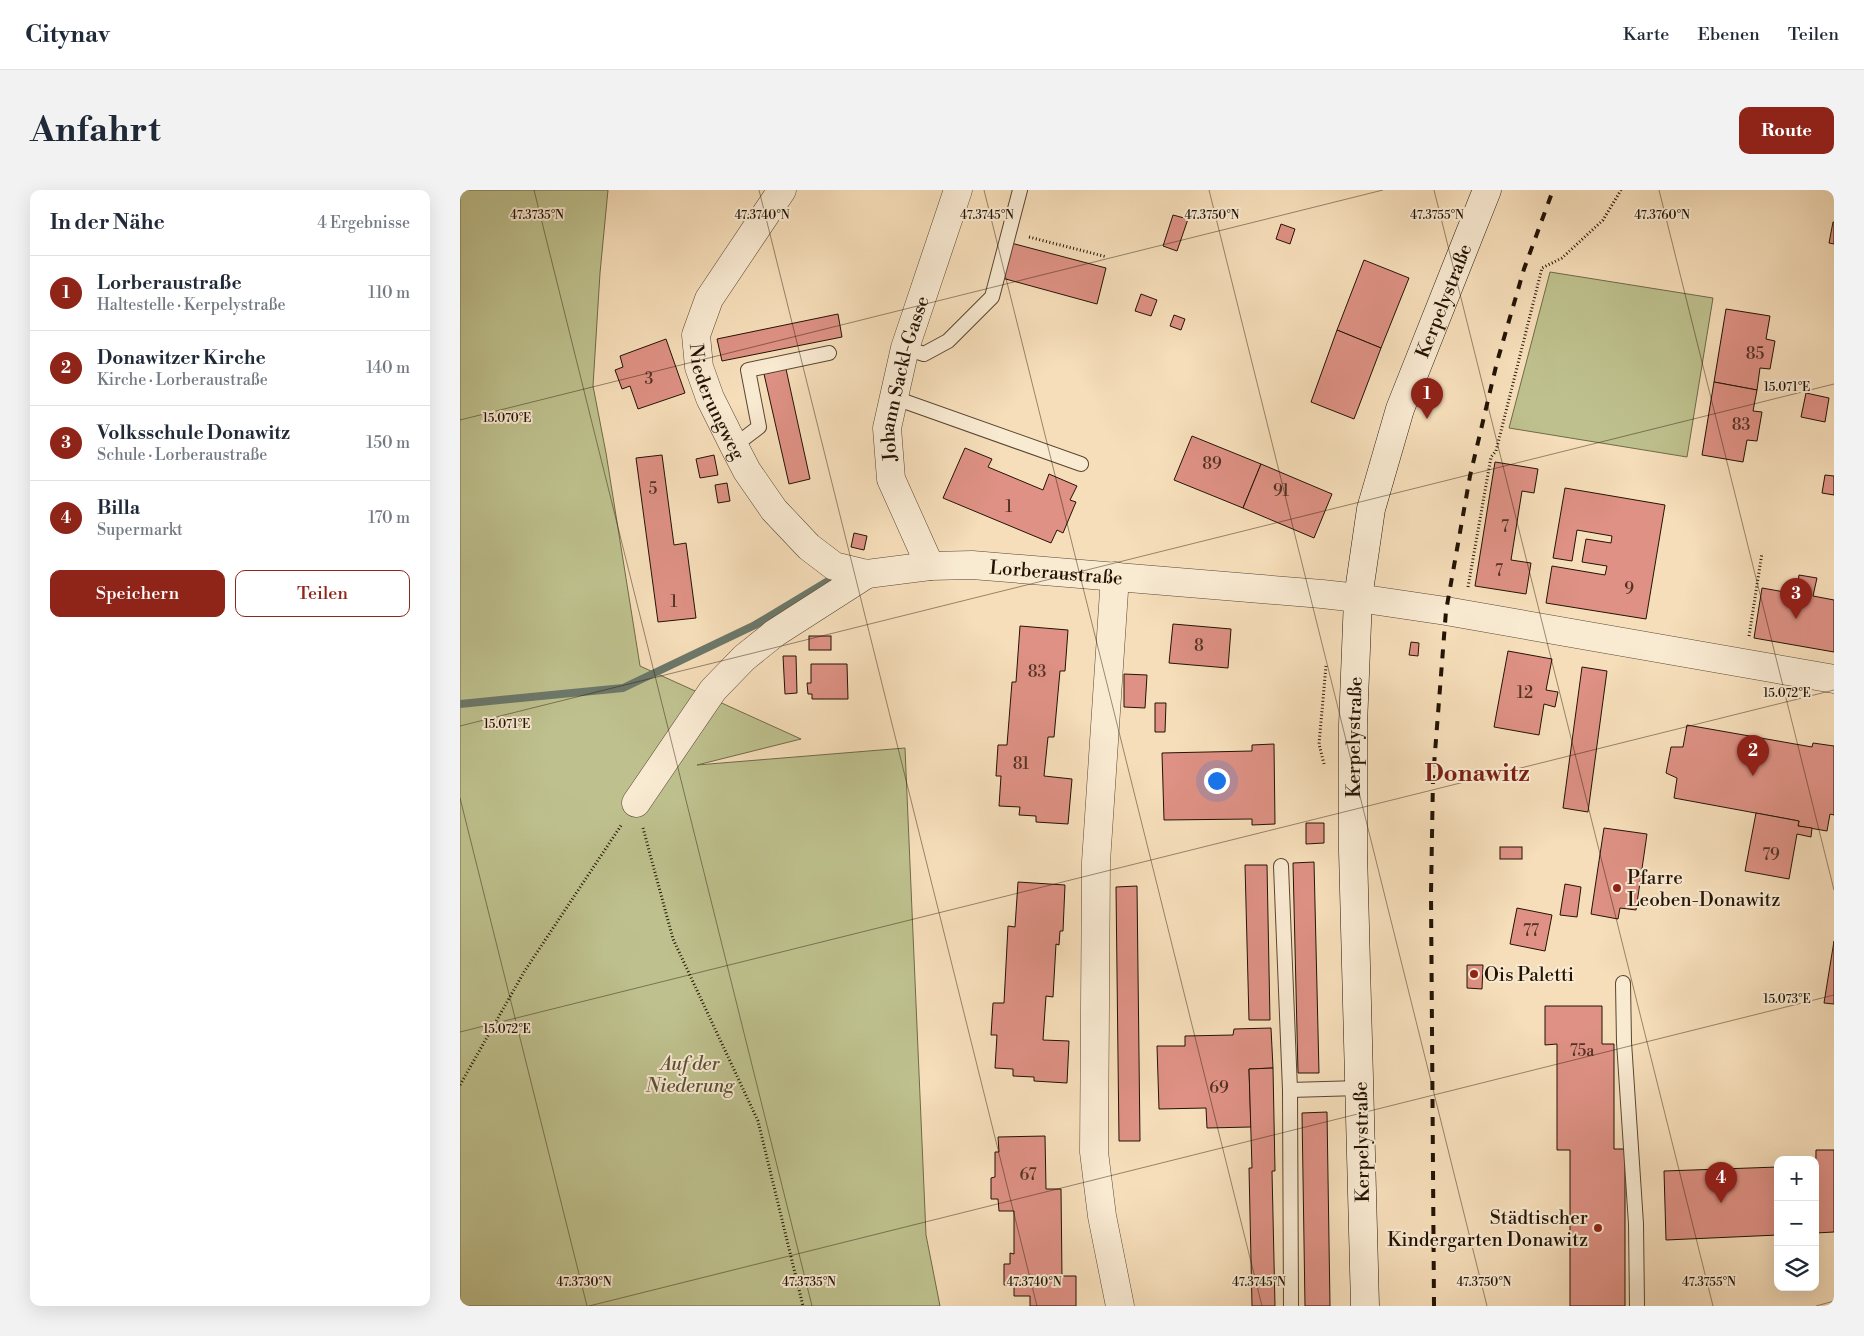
<!DOCTYPE html>
<html lang="de">
<meta charset="utf-8">
<style>
body{margin:0;font-family:"Libre Bodoni",serif;background:#f2f2f3;color:#1f2937}
.controls{position:absolute;right:15px;bottom:15px;display:grid;overflow:hidden;border-radius:10px;box-shadow:0 5px 20px #0002}
.controls button{width:45px;height:45px;display:grid;place-items:center;padding:0;border:0;border-bottom:1px solid #e0e1e3;background:#fff;color:#1f2937;font:25px sans-serif}
.you{position:absolute;left:756px;top:590px;width:18px;height:18px;margin:-12px;border:4px solid #fff;border-radius:50%;background:#1a73e8;box-shadow:0 0 0 8px #1a73e833}
.badge{display:grid;place-items:center;width:32px;height:32px;border-radius:50%;background:#8f2418;color:#fff;font-size:16px;font-weight:700}
.pin{position:absolute;translate:-50% -41px;filter:drop-shadow(0 1px 2px #0008)}
.pin::after{content:'';position:absolute;top:26px;width:18px;height:15px;background:inherit;clip-path:polygon(0 0,100% 0,50% 100%)}
.list{margin:0;padding:0;list-style:none}
h2{display:flex;justify-content:space-between;align-items:center;height:65px;margin:0;padding:0 20px;font-size:21px}
h2 small{font-size:16px;font-weight:400;color:#747a83}
.list li{display:grid;grid-template-columns:32px 1fr auto;gap:15px;align-items:center;box-sizing:border-box;height:75px;padding:0 20px;border-top:1px solid #e0e1e3}
.list b{display:block;font-size:19px;white-space:nowrap}
.list p{margin:0;font-size:16px;white-space:nowrap;color:#747a83}
.list em{font-size:16px;font-style:normal;color:#747a83}
.actions{display:flex;gap:10px;padding:15px 20px}
.actions a{flex:1;padding:11px 0;border:1px solid #8f2418;border-radius:10px;text-align:center;font-size:18px;color:#8f2418}
.actions .main{background:#8f2418;color:#fff}
.icon{flex:none;width:28px;height:28px;fill:none;stroke:currentColor;stroke-width:2;stroke-linecap:round;stroke-linejoin:round}
.map{position:relative;flex:none;width:1374px;height:1116px;overflow:hidden;border-radius:10px}
header{display:flex;align-items:center;gap:30px;box-sizing:border-box;height:70px;padding:0 25px;background:#fff;border-bottom:1px solid #e0e1e3}
header strong{font-size:24px}
nav{display:flex;gap:28px;margin-inline-start:auto;font-size:18px}
.intro{display:flex;align-items:center;justify-content:space-between;box-sizing:border-box;height:120px;padding:0 30px}
h1{margin:0;font-size:35px}
.button{padding:12px 22px;border-radius:10px;background:#8f2418;color:#fff;font-size:18px;font-weight:700}
main{display:flex;gap:30px;padding:0 30px}
aside{flex:1;background:#fff;border-radius:10px;box-shadow:0 5px 20px #0002}
.map>svg:first-child{display:block}
.green{fill:#bec18e;stroke:#706a4a}
.lines{fill:none;stroke-linecap:round;stroke-linejoin:round}
.stream{stroke:#6c786a;stroke-width:8}
.building{fill:#de9184;stroke:#231305}
.service-casing{stroke:#584632;stroke-width:16}
.minor-casing{stroke:#584632;stroke-width:29}
.tertiary-casing{stroke:#584632;stroke-width:29}
.secondary-casing{stroke:#231305;stroke-width:29}
.path{stroke:#231305;stroke-width:3;stroke-dasharray:1 2.5;stroke-linecap:butt}
.service{stroke:#f9ead2;stroke-width:14}
.minor{stroke:#f9ead2;stroke-width:28}
.tertiary{stroke:#f9ead2;stroke-width:28}
.secondary{stroke:#f9ead2;stroke-width:28}
.rail{stroke:#231305;stroke-width:4;stroke-dasharray:9 9;stroke-linecap:butt}
.ticks{fill:none;stroke:#231305;stroke-width:1;stroke-opacity:0.45}
.poi-dot{fill:#8f2418;stroke:#f9ead2;stroke-width:2}
.labels{text-anchor:middle;stroke-width:4;stroke-linejoin:round;paint-order:stroke}
.number-label{font-size:16px;fill:#523225}
.street-label{font-size:19px;fill:#231305;stroke:#f9ead2}
.poi-label{font-size:19px;fill:#231305;stroke:#f9ead2;text-anchor:start}
.park-label{font-size:19px;font-style:italic;fill:#595035;stroke:#f9ead2}
.district-label{font-size:24px;font-weight:bold;fill:#7a1f14;stroke:#f9ead2}
.ticks-label{font-size:12px;text-anchor:middle;fill:#231305;stroke:#f9ead2;stroke-width:4;stroke-linejoin:round;paint-order:stroke}
</style>
<header>
<strong>Citynav</strong>
<nav><a>Karte</a><a>Ebenen</a><a>Teilen</a></nav>
</header>
<div class="intro"><h1>Anfahrt</h1><a class="button">Route</a></div>
<main>
<aside>
<h2>In der Nähe<small>4 Ergebnisse</small></h2>
<ul class="list">
<li><span class="badge">1</span><div><b>Lorberaustraße</b><p>Haltestelle · Kerpelystraße</p></div><em>110 m</em></li>
<li><span class="badge">2</span><div><b>Donawitzer Kirche</b><p>Kirche · Lorberaustraße</p></div><em>140 m</em></li>
<li><span class="badge">3</span><div><b>Volksschule Donawitz</b><p>Schule · Lorberaustraße</p></div><em>150 m</em></li>
<li><span class="badge">4</span><div><b>Billa</b><p>Supermarkt</p></div><em>170 m</em></li>
</ul>
<div class="actions"><a class="main">Speichern</a><a>Teilen</a></div>
</aside>
<div class="map">
<svg width="1374" height="1116" viewBox="0 0 1374 1116">
<rect width="100%" height="100%" fill="#f6deba"/>
<filter id="stains"><feTurbulence type="fractalNoise" baseFrequency=".004" numOctaves="4"/><feColorMatrix values="0 0 0 0 .2 0 0 0 0 .09 0 0 0 0 .02 0 0 0 .5 -.17"/></filter>
<radialGradient id="worn" r=".72"><stop offset=".6" stop-color="#630" stop-opacity="0"/><stop offset="1" stop-color="#630" stop-opacity=".3"/></radialGradient>
<g class="green">
<polygon points="0,0 148,0 140,83 133,196 146,263 180,476 341,549 237,575 445,558 466,1045 480,1116 0,1116"/>
<polygon points="1090,82 1253,108 1227,267 1049,238"/>
</g>
<g class="lines">
<polyline class="stream" points="0,514 163,498 295,435 375,387"/>
</g>
<g class="building">
<polygon points="713,25 728,29 717,61 703,56"/>
<polygon points="1373,32 1374,32 1374,54 1369,53"/>
<polygon points="821,34 835,39 830,54 816,49"/>
<polygon points="551,53 646,78 637,114 542,88"/>
<polygon points="904,70 949,88 921,158 877,140"/>
<polygon points="681,104 697,110 691,126 675,121"/>
<polygon points="1266,119 1310,126 1306,149 1315,151 1310,179 1300,178 1297,200 1254,192"/>
<polygon points="378,124 382,147 262,171 257,149"/>
<polygon points="714,125 725,129 721,140 710,136"/>
<polygon points="877,140 921,158 894,229 851,212"/>
<polygon points="206,149 225,203 178,219 170,196 162,199 155,180 163,177 160,166"/>
<polygon points="326,179 350,289 329,294 304,184"/>
<polygon points="1254,192 1297,200 1293,221 1302,222 1297,251 1287,250 1283,272 1242,265"/>
<polygon points="1346,203 1369,208 1365,232 1341,227"/>
<polygon points="732,246 801,274 783,318 714,290"/>
<polygon points="505,258 532,269 528,277 583,300 589,284 617,296 610,310 616,312 603,343 597,340 591,353 483,308"/>
<polygon points="202,265 214,355 226,353 236,428 198,432 176,268"/>
<polygon points="254,265 258,285 240,288 236,269"/>
<polygon points="1035,272 1078,279 1074,303 1062,301 1051,370 1071,373 1066,404 1015,396"/>
<polygon points="801,274 872,304 854,348 783,318"/>
<polygon points="1365,285 1374,286 1374,305 1362,303"/>
<polygon points="267,293 270,311 258,313 255,295"/>
<polygon points="1105,298 1205,315 1186,429 1086,413 1092,376 1145,385 1147,376 1122,372 1126,349 1151,353 1152,346 1117,340 1112,371 1093,368"/>
<polygon points="394,343 407,346 404,360 391,357"/>
<polygon points="1339,385 1357,388 1353,406 1374,410 1374,462 1294,448 1302,398 1336,404"/>
<polygon points="713,434 771,439 768,478 709,473"/>
<polygon points="560,436 608,440 605,481 600,481 594,547 588,547 584,586 612,589 608,634 576,632 576,626 559,625 560,617 539,616 541,586 536,586 538,555 547,555 552,492 556,492"/>
<rect x="349" y="446" width="22" height="14"/>
<polygon points="951,452 959,453 958,466 949,465"/>
<polygon points="1048,461 1092,469 1086,500 1098,502 1095,517 1084,514 1079,545 1034,537"/>
<polygon points="323,466 336,466 337,503 325,504"/>
<polygon points="351,474 387,474 388,509 352,509 352,504 348,504 347,493 351,493"/>
<polygon points="1122,477 1147,481 1128,622 1103,618"/>
<polygon points="664,484 687,485 685,518 664,517"/>
<polygon points="695,513 706,513 705,542 695,542"/>
<polygon points="1227,535 1352,557 1353,553 1374,556 1374,625 1370,624 1367,641 1338,636 1339,631 1214,608 1217,588 1206,583 1211,557 1223,557"/>
<polygon points="814,554 815,634 792,635 792,629 704,630 702,563 792,561 792,555"/>
<polygon points="1296,623 1339,631 1338,636 1352,638 1351,647 1337,644 1329,689 1285,681"/>
<polygon points="846,633 864,633 864,653 846,654"/>
<polygon points="1144,638 1187,644 1176,720 1160,718 1158,729 1131,724"/>
<rect x="1040" y="657" width="22" height="12"/>
<polygon points="854,672 859,883 838,883 833,673"/>
<polygon points="785,675 807,675 810,830 789,830"/>
<polygon points="558,692 605,695 603,741 600,741 599,755 596,754 593,807 586,806 583,850 609,851 607,893 574,891 574,887 553,886 553,879 535,878 537,845 531,845 533,813 544,813 548,736 555,737"/>
<polygon points="1105,694 1121,697 1117,727 1100,725"/>
<polygon points="677,696 680,951 659,951 656,697"/>
<polygon points="1057,718 1092,725 1085,761 1050,754"/>
<polygon points="1374,751 1374,814 1364,813"/>
<polygon points="1007,775 1023,775 1022,799 1007,798"/>
<polygon points="1085,816 1142,816 1142,854 1154,854 1154,959 1165,959 1165,1116 1110,1116 1110,960 1097,960 1097,854 1085,855"/>
<polygon points="811,838 813,878 789,879 791,937 747,938 746,918 699,919 697,856 725,856 725,846 773,845 774,839"/>
<polygon points="813,878 815,981 812,981 815,1116 792,1116 789,978 792,978 789,879"/>
<polygon points="867,922 870,1116 845,1116 842,923"/>
<polygon points="585,946 586,999 601,999 602,1086 616,1086 616,1116 570,1116 570,1106 554,1106 554,1095 544,1095 544,1074 550,1074 550,1063 554,1064 554,1021 539,1021 538,1009 531,1009 531,988 535,987 535,962 539,962 538,947"/>
<polygon points="1356,960 1374,960 1374,1042 1355,1043"/>
<polygon points="1318,977 1318,1045 1206,1050 1204,981"/>
</g>
<g class="lines">
<g class="service-casing">
<g id="service">
<polyline points="445,158 464,164 488,151 532,107 560,0"/>
<polyline points="435,208 621,274"/>
<polyline points="274,256 299,237 288,180 369,163"/>
<polyline points="821,676 830,900 831,1116"/>
<polyline points="1163,793 1164,852 1176,1034 1177,1116"/>
<polyline points="830,900 900,898"/>
</g>
</g>
<g class="minor-casing">
<g id="minor">
<path id="s1" d="M322,0l-73,109 -13,36 3,32 11,31 24,48 13,25 27,39 35,37 25,19 33,8 63,-8 42,-1 350,29 36,4"/>
<path id="s2" d="M470,376l-39,-87 -4,-51 18,-80 53,-158"/>
<polyline points="655,386 636,672 634,962 642,1026 660,1116"/>
<polyline points="176,613 253,500 284,468 315,443 407,384"/>
</g>
</g>
<g class="tertiary-casing">
<polyline id="tertiary" points="898,408 986,421 1374,489"/>
</g>
<g class="secondary-casing">
<g id="secondary">
<path id="s3" d="M905,1116l-12,-455v-126l5,-127 13,-89 29,-100 87,-219"/>
</g>
</g>
<g class="path">
<polyline points="569,47 647,67"/>
<polyline points="1008,397 1031,267 1036,261 1082,78 1102,68 1143,30 1161,0"/>
<polyline points="1289,446 1302,363"/>
<polyline points="864,574 859,554 866,476"/>
<polyline points="183,638 213,749 298,931 343,1116"/>
<polyline points="0,895 64,782 162,634"/>
</g>
<use href="#service" class="service"/>
<use href="#minor" class="minor"/>
<use href="#tertiary" class="tertiary"/>
<use href="#secondary" class="secondary"/>
<polyline class="rail" points="974,1116 971,703 973,588 986,421 1010,286 1037,172 1064,79 1093,0"/>
</g>
<path class="ticks" d="M74,0l278,1116M299,0l278,1116M524,0l278,1116M749,0l278,1116M974,0l279,1116M1199,0l175,700M0,230l923,-230M0,536l1374,-342M0,608l127,508M0,842l1374,-342M129,1116l1245,-311M1356,1116l18,-5"/>
<g class="poi-dot">
<circle cx="1157" cy="698" r="5"/>
<circle cx="1014" cy="784" r="5"/>
<circle cx="1138" cy="1038" r="5"/>
</g>
<g class="labels">
<g class="number-label">
<text x="1295" y="169">85</text>
<text x="189" y="194">3</text>
<text x="1281" y="240">83</text>
<text x="752" y="279">89</text>
<text x="193" y="304">5</text>
<text x="821" y="306">91</text>
<text x="549" y="322">1</text>
<text x="1045" y="342">7</text>
<text x="1039" y="386">7</text>
<text x="1169" y="404">9</text>
<text x="214" y="417">1</text>
<text x="739" y="461">8</text>
<text x="577" y="487">83</text>
<text x="1065" y="508">12</text>
<text x="561" y="579">81</text>
<text x="1311" y="670">79</text>
<text x="1071" y="746">77</text>
<text x="1122" y="866">75a</text>
<text x="759" y="903">69</text>
<text x="568" y="990">67</text>
</g>
<g class="street-label">
<text dy="7" stroke="none"><textPath href="#s3" startOffset="1019">Kerpelystraße</textPath></text>
<text dy="7" stroke="none"><textPath href="#s2" startOffset="198">Johann Sackl-Gasse</textPath></text>
<text dy="7" stroke="none"><textPath href="#s1" startOffset="240">Niederungweg</textPath></text>
<text dy="7" stroke="none"><textPath href="#s1" startOffset="670">Lorberaustraße</textPath></text>
<text dy="7" stroke="none"><textPath href="#s3" startOffset="569">Kerpelystraße</textPath></text>
<text transform="translate(901 952) rotate(-91)" y="7">Kerpelystraße</text>
</g>
<g class="poi-label">
<text x="1167" y="694">Pfarre<tspan x="1167" dy="22">Leoben-Donawitz</tspan></text>
<text x="1024" y="791">Ois Paletti</text>
<text x="1128" y="1034" text-anchor="end">Städtischer<tspan x="1128" dy="22">Kindergarten Donawitz</tspan></text>
</g>
<g class="park-label">
<text x="230" y="880">Auf der<tspan x="230" dy="22">Niederung</tspan></text>
</g>
<g class="district-label">
<text x="1017" y="591">Donawitz</text>
</g>
</g>
<g class="ticks-label">
<text x="77" y="29">47.3735°N</text>
<text x="302" y="29">47.3740°N</text>
<text x="527" y="29">47.3745°N</text>
<text x="752" y="29">47.3750°N</text>
<text x="977" y="29">47.3755°N</text>
<text x="1202" y="29">47.3760°N</text>
<text x="1327" y="201">15.071°E</text>
<text x="47" y="232">15.070°E</text>
<text x="1327" y="507">15.072°E</text>
<text x="47" y="538">15.071°E</text>
<text x="1327" y="813">15.073°E</text>
<text x="47" y="843">15.072°E</text>
<text x="124" y="1096">47.3730°N</text>
<text x="349" y="1096">47.3735°N</text>
<text x="574" y="1096">47.3740°N</text>
<text x="799" y="1096">47.3745°N</text>
<text x="1024" y="1096">47.3750°N</text>
<text x="1249" y="1096">47.3755°N</text>
</g>
<rect width="100%" height="100%" filter="url(#stains)"/>
<rect width="100%" height="100%" fill="url(#worn)"/>
</svg>
<div class="controls">
<button>+</button>
<button>−</button>
<button><svg class="icon" aria-label="layers" viewBox="0 0 24 24"><path d="M12 4l9 5-9 5-9-5zM3 14l9 5 9-5"/></svg></button>
</div>
<div class="you"></div>
<div class="pin badge" style="left:967px;top:229px">1</div>
<div class="pin badge" style="left:1293px;top:586px">2</div>
<div class="pin badge" style="left:1336px;top:429px">3</div>
<div class="pin badge" style="left:1261px;top:1013px">4</div>
</div>
</main>
